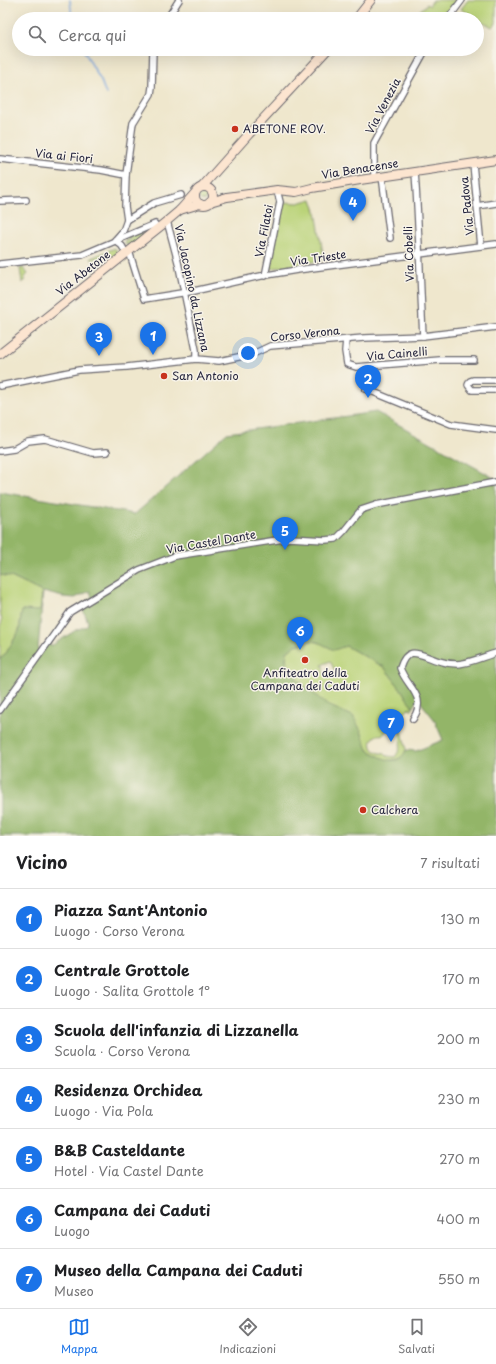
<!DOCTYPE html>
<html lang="it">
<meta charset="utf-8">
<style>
body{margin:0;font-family:"Playpen Sans",sans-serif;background:#f2f2f2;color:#202124}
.you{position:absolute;left:248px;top:353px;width:14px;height:14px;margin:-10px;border:3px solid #fff;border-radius:50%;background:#1a73e8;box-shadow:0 0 0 6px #1a73e833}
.badge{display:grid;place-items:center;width:26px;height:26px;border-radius:50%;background:#1a73e8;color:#fff;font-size:13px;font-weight:700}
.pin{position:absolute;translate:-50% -33px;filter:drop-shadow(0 1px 2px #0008)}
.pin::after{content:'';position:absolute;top:21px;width:14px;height:12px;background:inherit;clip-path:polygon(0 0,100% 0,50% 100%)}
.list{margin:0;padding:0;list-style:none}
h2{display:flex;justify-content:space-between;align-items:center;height:52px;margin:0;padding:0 16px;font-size:17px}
h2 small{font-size:13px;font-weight:400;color:#757577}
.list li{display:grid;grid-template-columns:26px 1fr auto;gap:12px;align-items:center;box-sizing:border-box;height:60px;padding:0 16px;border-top:1px solid #e0e0e0}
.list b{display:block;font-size:15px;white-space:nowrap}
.list p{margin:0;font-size:13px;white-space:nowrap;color:#757577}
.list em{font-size:13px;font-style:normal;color:#757577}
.icon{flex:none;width:22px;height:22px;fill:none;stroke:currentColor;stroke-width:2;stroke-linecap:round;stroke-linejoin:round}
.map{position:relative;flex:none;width:496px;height:836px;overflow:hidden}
.search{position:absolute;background:#fff;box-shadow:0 4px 16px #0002;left:12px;right:12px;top:12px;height:44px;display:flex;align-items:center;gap:10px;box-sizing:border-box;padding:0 14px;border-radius:22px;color:#757577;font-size:15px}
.sheet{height:472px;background:#fff}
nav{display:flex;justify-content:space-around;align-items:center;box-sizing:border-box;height:56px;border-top:1px solid #e0e0e0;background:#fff;font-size:11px;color:#757577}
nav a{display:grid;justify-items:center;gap:2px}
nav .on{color:#1a73e8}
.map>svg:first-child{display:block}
.green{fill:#bad378;stroke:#6e7a5a;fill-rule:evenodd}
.forest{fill:#93b568;stroke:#5a6c52;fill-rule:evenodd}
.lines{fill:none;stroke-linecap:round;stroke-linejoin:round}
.stream{stroke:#76a5e0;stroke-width:1.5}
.minor-casing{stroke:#6a676e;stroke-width:8}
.secondary-casing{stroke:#6a676e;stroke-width:10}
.minor{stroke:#fff;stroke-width:5.5}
.secondary{stroke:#fce5d0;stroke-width:8}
.poi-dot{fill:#c8321e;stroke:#f7f3e8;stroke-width:1.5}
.labels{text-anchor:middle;stroke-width:3;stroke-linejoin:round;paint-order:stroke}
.street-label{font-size:11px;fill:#22223b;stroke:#f7f3e8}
.poi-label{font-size:11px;fill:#22223b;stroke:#f7f3e8;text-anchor:start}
</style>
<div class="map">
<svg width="496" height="836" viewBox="0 0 496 836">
<rect width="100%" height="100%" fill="#f7f3e8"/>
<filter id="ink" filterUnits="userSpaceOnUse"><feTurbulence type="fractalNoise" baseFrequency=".025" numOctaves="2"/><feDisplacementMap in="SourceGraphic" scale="8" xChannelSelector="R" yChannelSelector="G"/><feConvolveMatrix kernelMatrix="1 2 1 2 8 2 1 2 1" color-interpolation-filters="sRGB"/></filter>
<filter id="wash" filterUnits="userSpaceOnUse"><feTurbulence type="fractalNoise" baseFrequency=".012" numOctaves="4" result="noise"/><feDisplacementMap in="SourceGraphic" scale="16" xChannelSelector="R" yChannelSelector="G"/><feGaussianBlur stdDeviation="0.9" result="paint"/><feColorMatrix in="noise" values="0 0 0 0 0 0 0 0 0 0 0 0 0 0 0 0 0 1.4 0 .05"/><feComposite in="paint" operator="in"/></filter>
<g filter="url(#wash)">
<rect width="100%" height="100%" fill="#efe7cd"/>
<g class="green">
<polygon points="433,0 458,0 442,19 403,19 404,17 411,12 414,16 427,4 429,6"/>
<polygon points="468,0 496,0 496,23 492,27 461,9"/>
<circle cx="203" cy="196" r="4.5"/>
<polygon points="312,199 316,211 324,260 269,269 283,202 298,203"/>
<polygon points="145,229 151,230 132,245 126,245 124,242 131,240 131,238 125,240 126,237"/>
<polygon points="115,248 118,253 113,257 109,255 106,258 107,260 102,264 97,258 92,260 91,258"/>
<polygon points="20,268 23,268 28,274 24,278 26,280 22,283"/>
<polygon points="0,575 11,577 42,592 41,612 22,610 19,631 5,655 0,659 0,627 2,621 0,612"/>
<path d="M311,641l7,1 7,3 21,1 38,21 17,22 12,19 -1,2 -3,-2 -6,7 3,2 -1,2 -8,-3 -3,5 8,9 4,20 -2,5 -6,4 -12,2 -19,-12 -6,-18 -8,-14 -26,-12 -29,-25 -9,-11 -3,-10 1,-7 9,-7zM330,661l6,12 -7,4 -2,-4 -2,1 -3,-4 2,-2 -2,-3zM393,725l6,3c2,11 3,20 -4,29l-8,-1 -3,-3c-17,2 -16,-21 -1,-18l7,-9z"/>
</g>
<path class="forest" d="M376,412l120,67v357h-496v-177l5,-4 14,-24 3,-21 18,1 2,-19 -31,-15 -11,-2v-83l135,22 92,-81zM90,591l2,6 -22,14 -29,40 -3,-1 5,-58 20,5 12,1zM82,607l6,15 -1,4 -11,4 -25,16 -2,-1 22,-32zM311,641l7,1 16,8 12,-4 38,21 17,22 12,19 5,-9 16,20 9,21 -27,11 -10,-1c-8,19 -26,7 -38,0l-7,-19 -8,-15 -26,-11 -29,-25 -9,-11 -3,-10 1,-7 9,-7z"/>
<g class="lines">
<g class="stream">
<polyline points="70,0 72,19"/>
<polyline points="83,49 101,81 106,94"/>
</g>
</g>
</g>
<g filter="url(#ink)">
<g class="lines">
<g class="minor-casing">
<g id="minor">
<polyline points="167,19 179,0"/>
<polyline points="448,19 462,0"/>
<polyline points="0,159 101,170 126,175"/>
<polyline points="473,164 481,246"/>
<path d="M415,172c4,55 5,109 8,164"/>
<polyline points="382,176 390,238"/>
<polyline points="374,177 374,143 426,49"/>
<polyline points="0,201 26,200"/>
<polyline points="477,206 496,203"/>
<polyline points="127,220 154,203 181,195"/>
<polyline points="167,221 178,262 196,350 196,359"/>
<polyline points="115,240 123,231 127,220 125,206 126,175 129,152 133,123 151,94 152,87 153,49"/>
<polyline points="115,240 122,246 126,253"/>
<polyline points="129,251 144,299 194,291 261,276 297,270 496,244"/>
<polyline points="0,264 82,255 155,224"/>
<polyline points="265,276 280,202 277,190"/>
<polyline points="346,340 345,351 347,364 356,367 440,360 474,360"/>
<polyline points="496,380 473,380 470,381 468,385 472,390 496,390"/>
<polyline points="0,386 79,370 127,367 196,359 219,361 253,354 270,346 364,338 423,336 496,327"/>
<polyline points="366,389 451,424 496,430"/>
<polyline points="0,451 14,449 28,441 45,439 93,453 107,452"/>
<polyline points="0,710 70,612 139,570 175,556 290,538 325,540 336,539 344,531 361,510 376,505 496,482"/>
<path d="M413,719c15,-23 -6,-31 -13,-51 8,-25 21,-12 39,-7 6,2 12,3 18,3 11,0 28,-8 39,-11"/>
</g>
</g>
<g class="secondary-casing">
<g id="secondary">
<polyline points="356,19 371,0"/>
<polyline points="202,187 249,134 328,49"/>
<circle cx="204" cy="196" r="9"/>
<polyline points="210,202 227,197 277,190 296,192 312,188 360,180 496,160"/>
<polyline points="180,210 200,204"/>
<polyline points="0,354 167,221 180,210 195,193"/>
</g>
</g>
<use href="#minor" class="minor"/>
<use href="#secondary" class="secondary"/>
</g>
</g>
<g class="poi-dot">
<circle cx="235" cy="129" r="4"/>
<circle cx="164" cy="376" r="4"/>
<circle cx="305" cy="660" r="4"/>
<circle cx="363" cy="810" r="4"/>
</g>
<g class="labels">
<g class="street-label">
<text transform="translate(383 106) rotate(-62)" y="4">Via Venezia</text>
<text transform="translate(64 156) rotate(6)" y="4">Via ai Fiori</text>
<text transform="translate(360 169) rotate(-9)" y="4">Via Benacense</text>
<text transform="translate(467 206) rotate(-96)" y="4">Via Padova</text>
<text transform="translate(264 231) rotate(-79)" y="4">Via Filatoi</text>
<text transform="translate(409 254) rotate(-92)" y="4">Via Cobelli</text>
<text transform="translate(318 258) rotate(-8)" y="4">Via Trieste</text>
<text transform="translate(83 273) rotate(-38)" y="4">Via Abetone</text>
<text transform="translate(192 288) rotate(78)" y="4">Via Jacopino da Lizzana</text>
<text transform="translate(305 334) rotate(-6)" y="4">Corso Verona</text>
<text transform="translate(397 354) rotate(-5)" y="4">Via Cainelli</text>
<text transform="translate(211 542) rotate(-10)" y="4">Via Castel Dante</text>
</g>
<g class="poi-label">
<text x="243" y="133">ABETONE ROV.</text>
<text x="172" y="380">San Antonio</text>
<text x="305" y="677" text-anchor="middle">Anfiteatro della<tspan x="305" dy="13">Campana dei Caduti</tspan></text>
<text x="371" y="814">Calchera</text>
</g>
</g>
</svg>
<div class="you"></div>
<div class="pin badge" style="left:153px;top:355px">1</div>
<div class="pin badge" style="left:368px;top:398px">2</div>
<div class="pin badge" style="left:99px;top:356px">3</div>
<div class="pin badge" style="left:353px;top:221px">4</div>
<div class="pin badge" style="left:285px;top:550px">5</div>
<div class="pin badge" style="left:300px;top:650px">6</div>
<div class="pin badge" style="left:391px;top:742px">7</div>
<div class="search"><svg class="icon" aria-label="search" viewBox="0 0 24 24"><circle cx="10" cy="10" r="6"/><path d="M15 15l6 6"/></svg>Cerca qui</div>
</div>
<section class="sheet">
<h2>Vicino<small>7 risultati</small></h2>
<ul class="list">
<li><span class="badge">1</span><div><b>Piazza Sant'Antonio</b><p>Luogo · Corso Verona</p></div><em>130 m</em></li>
<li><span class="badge">2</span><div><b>Centrale Grottole</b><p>Luogo · Salita Grottole 1°</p></div><em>170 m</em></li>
<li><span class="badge">3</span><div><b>Scuola dell'infanzia di Lizzanella</b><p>Scuola · Corso Verona</p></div><em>200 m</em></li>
<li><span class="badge">4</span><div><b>Residenza Orchidea</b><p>Luogo · Via Pola</p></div><em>230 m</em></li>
<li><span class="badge">5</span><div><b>B&amp;B Casteldante</b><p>Hotel · Via Castel Dante</p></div><em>270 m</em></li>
<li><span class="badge">6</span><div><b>Campana dei Caduti</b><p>Luogo</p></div><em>400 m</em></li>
<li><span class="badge">7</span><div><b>Museo della Campana dei Caduti</b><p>Museo</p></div><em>550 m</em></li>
</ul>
</section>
<nav>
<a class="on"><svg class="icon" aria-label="map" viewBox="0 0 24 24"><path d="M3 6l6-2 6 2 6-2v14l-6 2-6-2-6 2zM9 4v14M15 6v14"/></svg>Mappa</a>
<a><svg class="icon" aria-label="directions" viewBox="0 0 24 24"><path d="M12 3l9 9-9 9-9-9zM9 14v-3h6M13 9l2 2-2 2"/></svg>Indicazioni</a>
<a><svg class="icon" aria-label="saved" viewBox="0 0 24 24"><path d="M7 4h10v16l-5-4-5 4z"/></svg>Salvati</a>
</nav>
